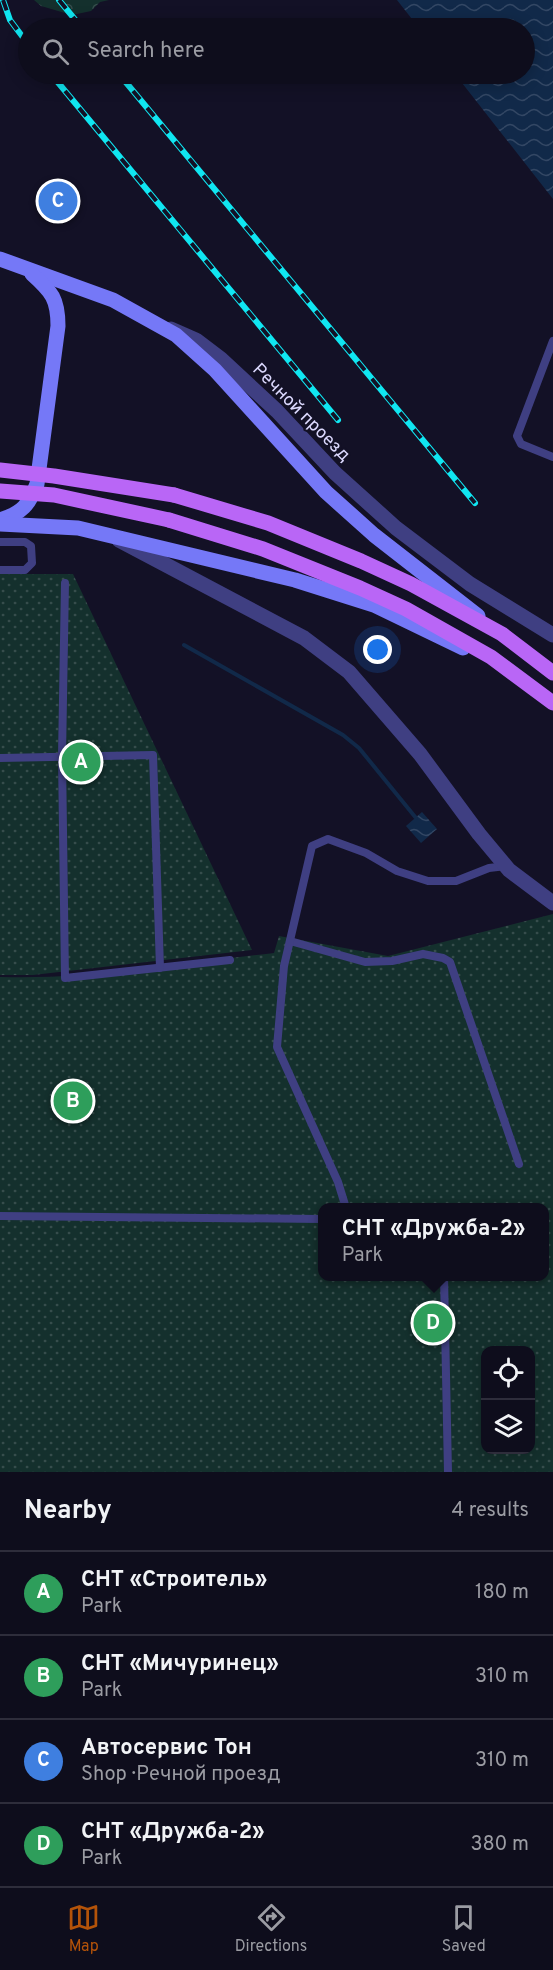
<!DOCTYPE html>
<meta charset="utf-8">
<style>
body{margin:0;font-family:Overpass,sans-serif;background:#1c1b29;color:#f1f3f6}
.controls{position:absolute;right:18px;bottom:18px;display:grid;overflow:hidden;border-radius:12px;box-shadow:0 3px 15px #0003}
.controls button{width:54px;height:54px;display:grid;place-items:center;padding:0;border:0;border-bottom:2px solid #2e2d3b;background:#0e0d1c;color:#f1f3f6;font:30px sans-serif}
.you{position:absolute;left:378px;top:650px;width:21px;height:21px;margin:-15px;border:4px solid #fff;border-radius:50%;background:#1a73e8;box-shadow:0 0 0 9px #1a73e833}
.badge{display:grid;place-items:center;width:39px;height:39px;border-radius:50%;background:#b45309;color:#fff;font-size:20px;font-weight:700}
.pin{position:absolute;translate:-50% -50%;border:3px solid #fff;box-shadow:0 2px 6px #0006}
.popup{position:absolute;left:318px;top:1203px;width:231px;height:78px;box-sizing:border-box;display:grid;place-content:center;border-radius:12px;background:#0e0d1c;filter:drop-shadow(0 2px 4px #0005);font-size:20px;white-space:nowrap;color:#9b9ca3}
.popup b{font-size:22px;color:#f1f3f6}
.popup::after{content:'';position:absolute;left:50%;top:100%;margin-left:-12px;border:12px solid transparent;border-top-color:#0e0d1c}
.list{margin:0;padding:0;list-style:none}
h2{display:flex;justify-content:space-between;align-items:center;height:78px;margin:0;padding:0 24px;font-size:26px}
h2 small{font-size:20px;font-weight:400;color:#9b9ca3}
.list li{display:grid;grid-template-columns:39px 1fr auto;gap:18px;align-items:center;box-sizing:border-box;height:84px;padding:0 24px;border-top:2px solid #2e2d3b}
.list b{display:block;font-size:22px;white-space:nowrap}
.list p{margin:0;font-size:20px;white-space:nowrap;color:#9b9ca3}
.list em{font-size:20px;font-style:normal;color:#9b9ca3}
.icon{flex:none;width:33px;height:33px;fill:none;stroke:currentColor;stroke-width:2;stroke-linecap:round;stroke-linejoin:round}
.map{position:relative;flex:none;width:553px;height:1472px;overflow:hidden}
.search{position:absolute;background:#0e0d1c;box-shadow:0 3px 15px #0003;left:18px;right:18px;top:18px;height:66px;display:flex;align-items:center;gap:15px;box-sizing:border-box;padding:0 21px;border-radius:33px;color:#9b9ca3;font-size:22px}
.sheet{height:414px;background:#0e0d1c}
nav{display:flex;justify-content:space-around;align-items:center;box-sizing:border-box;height:84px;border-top:2px solid #2e2d3b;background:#0e0d1c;font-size:16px;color:#9b9ca3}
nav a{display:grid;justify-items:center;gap:3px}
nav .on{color:#b45309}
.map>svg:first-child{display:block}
.forest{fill:url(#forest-crowns)}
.park{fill:url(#park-dots);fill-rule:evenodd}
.water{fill:url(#water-waves)}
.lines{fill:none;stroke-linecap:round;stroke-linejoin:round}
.stream{stroke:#112949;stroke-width:4}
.service{stroke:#3f3f82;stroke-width:8}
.minor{stroke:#3f3f82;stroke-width:15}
.secondary{stroke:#7578f7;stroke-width:15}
.primary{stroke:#b966f6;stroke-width:15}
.rail-casing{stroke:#10e6f1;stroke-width:6}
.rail{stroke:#131126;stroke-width:4;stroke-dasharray:11;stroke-linecap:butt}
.primary-bridge{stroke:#b966f6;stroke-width:15}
.labels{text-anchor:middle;stroke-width:4.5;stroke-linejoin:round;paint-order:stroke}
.street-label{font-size:18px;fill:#dbd8fd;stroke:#131126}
</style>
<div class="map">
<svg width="553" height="1472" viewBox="0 0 553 1472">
<defs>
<pattern id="forest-crowns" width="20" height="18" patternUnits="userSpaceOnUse" patternTransform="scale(1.5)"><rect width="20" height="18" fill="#14302d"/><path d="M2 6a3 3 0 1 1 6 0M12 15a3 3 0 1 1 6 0" fill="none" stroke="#364d4c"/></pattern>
<pattern id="park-dots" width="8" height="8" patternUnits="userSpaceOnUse" patternTransform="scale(1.5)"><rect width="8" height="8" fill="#14302d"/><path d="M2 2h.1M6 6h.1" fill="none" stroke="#364d4c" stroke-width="1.8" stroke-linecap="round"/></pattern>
<pattern id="water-waves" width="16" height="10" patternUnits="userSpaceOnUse" patternTransform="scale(1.5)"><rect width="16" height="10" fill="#112949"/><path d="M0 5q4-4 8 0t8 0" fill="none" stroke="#334764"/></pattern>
</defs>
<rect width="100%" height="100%" fill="#131126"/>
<polygon class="forest" points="34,0 109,0 100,2 91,11 72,15 41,6"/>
<g class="park">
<polygon points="0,574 73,574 252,950 33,975 0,975"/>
<path d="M553,914v558h-553v-495c90,3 184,-14 274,-24l5,-17 109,20zM322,1208h222v68h-222zM486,1350h44v100h-44z"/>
</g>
<g class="water">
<polygon points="397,0 553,0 553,199 455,74 524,74 524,28 419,28"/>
<polygon points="422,812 437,829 421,843 406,826"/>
</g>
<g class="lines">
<polyline class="stream" points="184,645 343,735 359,748 416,818"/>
<g class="service">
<polyline points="553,341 517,436 521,444 553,457"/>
<polyline points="0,542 25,542 31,546 32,563 25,570 0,570"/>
<polyline points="65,583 62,756 65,978 230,960"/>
<polyline points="0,758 153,755 160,968"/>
<polyline points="290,941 365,962 392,961 423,954 443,958 450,962 519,1164"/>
<polyline points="346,1208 338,1182 277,1047 284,966 312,846 328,839 366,853 397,871 428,881 456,881 489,868 506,866"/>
<polyline points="0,1216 322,1219"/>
<polyline points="444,1276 448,1472"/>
</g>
<g class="minor">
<polyline points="171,329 196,340 221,359 277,411 335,473 396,528 470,584 553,635"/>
<polyline points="119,540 304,638 349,672 420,754 479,834 509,870 553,903"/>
</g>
<g class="secondary">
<polyline points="0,259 113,300 176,335 215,370 326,492 374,535 478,616"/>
<path d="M0,520c22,-7 29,-15 37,-36l21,-158c0,-27 -6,-34 -26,-52"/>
<polyline points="0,524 78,528 295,580 374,605 463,648"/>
</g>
<g class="primary">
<polyline points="174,495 268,523 361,561 411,584 502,634 553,673"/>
<polyline points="169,520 263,549 360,588 406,609 491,657 553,703"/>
</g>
<g class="rail-casing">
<g id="rail">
<polyline points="3,0 10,20 28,44"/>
<polyline points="59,0 82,28"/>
<polyline points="51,74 338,420"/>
<polyline points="119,74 475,503"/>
</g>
</g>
<use href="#rail" class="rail"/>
<g class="primary-bridge">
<polyline points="0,470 54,476 174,495"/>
<polyline points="0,491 54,495 169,520"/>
</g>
</g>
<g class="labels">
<g class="street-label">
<text transform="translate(302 412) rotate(45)" y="6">Речной проезд</text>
</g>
</g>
</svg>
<div class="controls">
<button><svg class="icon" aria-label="locate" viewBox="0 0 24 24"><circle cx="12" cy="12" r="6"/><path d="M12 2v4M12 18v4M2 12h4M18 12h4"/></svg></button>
<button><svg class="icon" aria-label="layers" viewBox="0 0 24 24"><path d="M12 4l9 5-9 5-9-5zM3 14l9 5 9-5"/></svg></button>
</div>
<div class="you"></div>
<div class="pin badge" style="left:81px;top:762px;background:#2e9e5b">A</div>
<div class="pin badge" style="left:73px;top:1101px;background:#2e9e5b">B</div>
<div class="pin badge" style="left:58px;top:201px;background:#3f7fe0">C</div>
<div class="pin badge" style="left:433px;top:1323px;background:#2e9e5b">D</div>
<div class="popup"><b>СНТ «Дружба-2»</b>Park</div>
<div class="search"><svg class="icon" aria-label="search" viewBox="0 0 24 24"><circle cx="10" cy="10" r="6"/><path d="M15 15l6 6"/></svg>Search here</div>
</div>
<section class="sheet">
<h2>Nearby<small>4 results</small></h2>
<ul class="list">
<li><span class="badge" style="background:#2e9e5b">A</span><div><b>СНТ «Строитель»</b><p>Park</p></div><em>180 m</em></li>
<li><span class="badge" style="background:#2e9e5b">B</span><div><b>СНТ «Мичуринец»</b><p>Park</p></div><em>310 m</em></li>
<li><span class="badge" style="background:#3f7fe0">C</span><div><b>Автосервис Тон</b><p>Shop · Речной проезд</p></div><em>310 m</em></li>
<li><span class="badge" style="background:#2e9e5b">D</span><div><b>СНТ «Дружба-2»</b><p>Park</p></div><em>380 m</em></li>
</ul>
</section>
<nav>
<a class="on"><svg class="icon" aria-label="map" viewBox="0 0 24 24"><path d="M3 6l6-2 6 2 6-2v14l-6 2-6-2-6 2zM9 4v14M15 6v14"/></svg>Map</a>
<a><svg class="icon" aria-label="directions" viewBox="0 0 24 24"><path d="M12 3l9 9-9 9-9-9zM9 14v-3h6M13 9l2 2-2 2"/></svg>Directions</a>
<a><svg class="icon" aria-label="saved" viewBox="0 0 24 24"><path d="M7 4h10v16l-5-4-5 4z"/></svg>Saved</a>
</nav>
